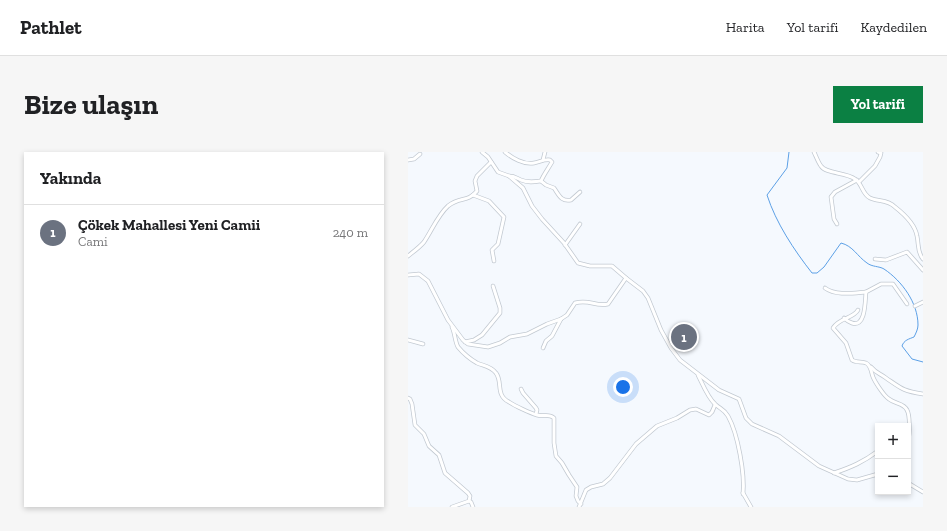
<!DOCTYPE html>
<html lang="tr">
<meta charset="utf-8">
<style>
body{margin:0;font-family:"Zilla Slab",serif;background:#f6f6f6;color:#202124}
.controls{position:absolute;right:12px;bottom:12px;display:grid;overflow:hidden;border-radius:0px;box-shadow:0 2px 6px #0003}
.controls button{width:36px;height:36px;display:grid;place-items:center;padding:0;border:0;border-bottom:1px solid #e0e0e0;background:#fff;color:#202124;font:20px sans-serif}
.you{position:absolute;left:215px;top:235px;width:14px;height:14px;margin:-10px;border:3px solid #fff;border-radius:50%;background:#1a73e8;box-shadow:0 0 0 6px #1a73e833}
.badge{display:grid;place-items:center;width:26px;height:26px;border-radius:50%;background:#0b8043;color:#fff;font-size:13px;font-weight:700}
.pin{position:absolute;translate:-50% -50%;border:2px solid #fff;box-shadow:0 1px 4px #0006}
.list{margin:0;padding:0;list-style:none}
h2{display:flex;justify-content:space-between;align-items:center;height:52px;margin:0;padding:0 16px;font-size:17px}
h2 small{font-size:13px;font-weight:400;color:#757577}
.list li{display:grid;grid-template-columns:26px 1fr auto;gap:12px;align-items:center;box-sizing:border-box;height:56px;padding:0 16px;border-top:1px solid #e0e0e0}
.list b{display:block;font-size:15px;white-space:nowrap}
.list p{margin:0;font-size:13px;white-space:nowrap;color:#757577}
.list em{font-size:13px;font-style:normal;color:#757577}
.map{position:relative;flex:none;width:515px;height:355px;overflow:hidden;border-radius:0px}
header{display:flex;align-items:center;gap:24px;box-sizing:border-box;height:56px;padding:0 20px;background:#fff;border-bottom:1px solid #e0e0e0}
header strong{font-size:19px}
nav{display:flex;gap:22px;margin-inline-start:auto;font-size:14px}
.intro{display:flex;align-items:center;justify-content:space-between;box-sizing:border-box;height:96px;padding:0 24px}
h1{margin:0;font-size:28px}
.button{padding:10px 18px;border-radius:0px;background:#0b8043;color:#fff;font-size:14px;font-weight:700}
main{display:flex;gap:24px;padding:0 24px}
aside{flex:1;background:#fff;border-radius:0px;box-shadow:0 2px 6px #0003}
.map>svg:first-child{display:block}
.lines{fill:none;stroke-linecap:round;stroke-linejoin:round}
.stream{stroke:#5ca0e6;stroke-width:1}
.minor-casing{stroke:#c2c9d1;stroke-width:4.5}
.minor{stroke:#fff;stroke-width:3}
</style>
<header>
<strong>Pathlet</strong>
<nav><a>Harita</a><a>Yol tarifi</a><a>Kaydedilen</a></nav>
</header>
<div class="intro"><h1>Bize ulaşın</h1><a class="button">Yol tarifi</a></div>
<main>
<aside>
<h2>Yakında<small></small></h2>
<ul class="list">
<li><span class="badge" style="background:#6b7280">1</span><div><b>Çökek Mahallesi Yeni Camii</b><p>Cami</p></div><em>240 m</em></li>
</ul>
</aside>
<div class="map">
<svg width="515" height="355" viewBox="0 0 515 355">
<rect width="100%" height="100%" fill="#f5f9fe"/>
<g class="lines">
<path class="stream" d="M381,0l-2,16 -20,27c9,28 27,55 45,78h5l7,-6 17,-24c12,3 16,13 26,20 5,4 12,3 17,6 18,12 34,34 34,56 0,4 -2,8 -4,12 -5,2 -10,3 -12,9l10,13 11,3"/>
<g class="minor-casing">
<g id="minor">
<polyline points="74,0 80,5 90,20 101,24 115,36 124,54 134,67 156,91 170,111 182,114 204,114 218,126 235,139 240,146 253,178 263,196 272,208 311,238 331,247 338,266 344,272 371,284 411,314 440,327 449,328 470,322"/>
<path d="M97,0c7,6 19,13 29,11 6,-1 10,-4 16,-3l2,2c-4,7 -8,12 -11,19 -7,1 -13,2 -20,-1 -5,-2 -6,-4 -12,-4"/>
<path d="M406,0c2,4 4,10 7,14 5,8 25,6 34,13 7,4 7,15 15,19 8,4 17,1 25,9 9,7 20,17 22,29 2,9 0,16 6,23"/>
<polyline points="0,8 6,7 12,2"/>
<polyline points="135,8 137,0"/>
<path d="M133,29l5,4 8,3c5,7 7,14 17,12l9,-8"/>
<polyline points="451,30 467,14 472,5 473,1 470,0"/>
<polyline points="65,43 81,49 96,65 90,92 84,98 86,109"/>
<polyline points="429,72 426,67 423,45 427,40 449,28"/>
<polyline points="157,93 172,72"/>
<path d="M0,104c5,-4 12,-9 16,-14 8,-12 14,-27 24,-36 12,-10 19,-3 29,-15l-2,-10 2,-5 14,-14"/>
<polyline points="467,107 478,108 499,100 515,118"/>
<path d="M0,123l11,-1 9,7 20,39 15,20 5,4 20,3 12,-4 10,-6 17,-3 20,-10 14,-5 6,-4 8,-12c15,-4 20,4 33,1l18,-26"/>
<path d="M417,136c11,8 28,5 41,4"/>
<polyline points="507,154 515,150"/>
<path d="M450,158c-5,9 -18,7 -25,18l13,15 6,17c4,3 10,1 14,3 5,2 5,9 7,14 2,5 11,19 16,22 6,5 15,4 18,11 3,5 3,24 1,30"/>
<path d="M436,166c2,2 5,4 8,5 14,5 13,-23 14,-31l15,-8h12l14,20"/>
<path d="M44,175c3,6 3,15 6,20 5,6 12,12 19,16 7,3 14,3 19,10 7,9 -1,22 13,29 6,4 21,11 28,13 6,2 12,-2 17,3v25l2,13 6,7 7,12 8,12 -1,9 2,5 3,3"/>
<polyline points="0,188 15,192"/>
<polyline points="57,190 66,188 74,183 92,161 92,156 85,134"/>
<polyline points="135,196 138,189 144,184 153,167"/>
<path d="M463,215c5,6 8,6 15,11 16,11 17,13 37,16"/>
<path d="M290,223c4,8 10,23 17,29 5,5 9,5 13,12 10,18 17,58 15,78"/>
<polyline points="113,237 115,241 128,256 129,258 128,262"/>
<polyline points="0,246 2,247 4,252 7,273 16,282 21,294 31,303 37,321 60,341 62,344 61,349"/>
<path d="M426,321c18,-6 29,-11 44,-22"/>
<polyline points="500,331 515,340"/>
<polyline points="335,341 343,355"/>
<polyline points="44,355 61,349 63,350 65,355"/>
<polyline points="171,355 178,338 183,335 195,332 202,326 228,292 249,274 269,266 282,258 288,257 301,263 304,260 307,253"/>
</g>
</g>
<use href="#minor" class="minor"/>
</g>
</svg>
<div class="controls">
<button>+</button>
<button>−</button>
</div>
<div class="you"></div>
<div class="pin badge" style="left:276px;top:185px;background:#6b7280">1</div>
</div>
</main>
